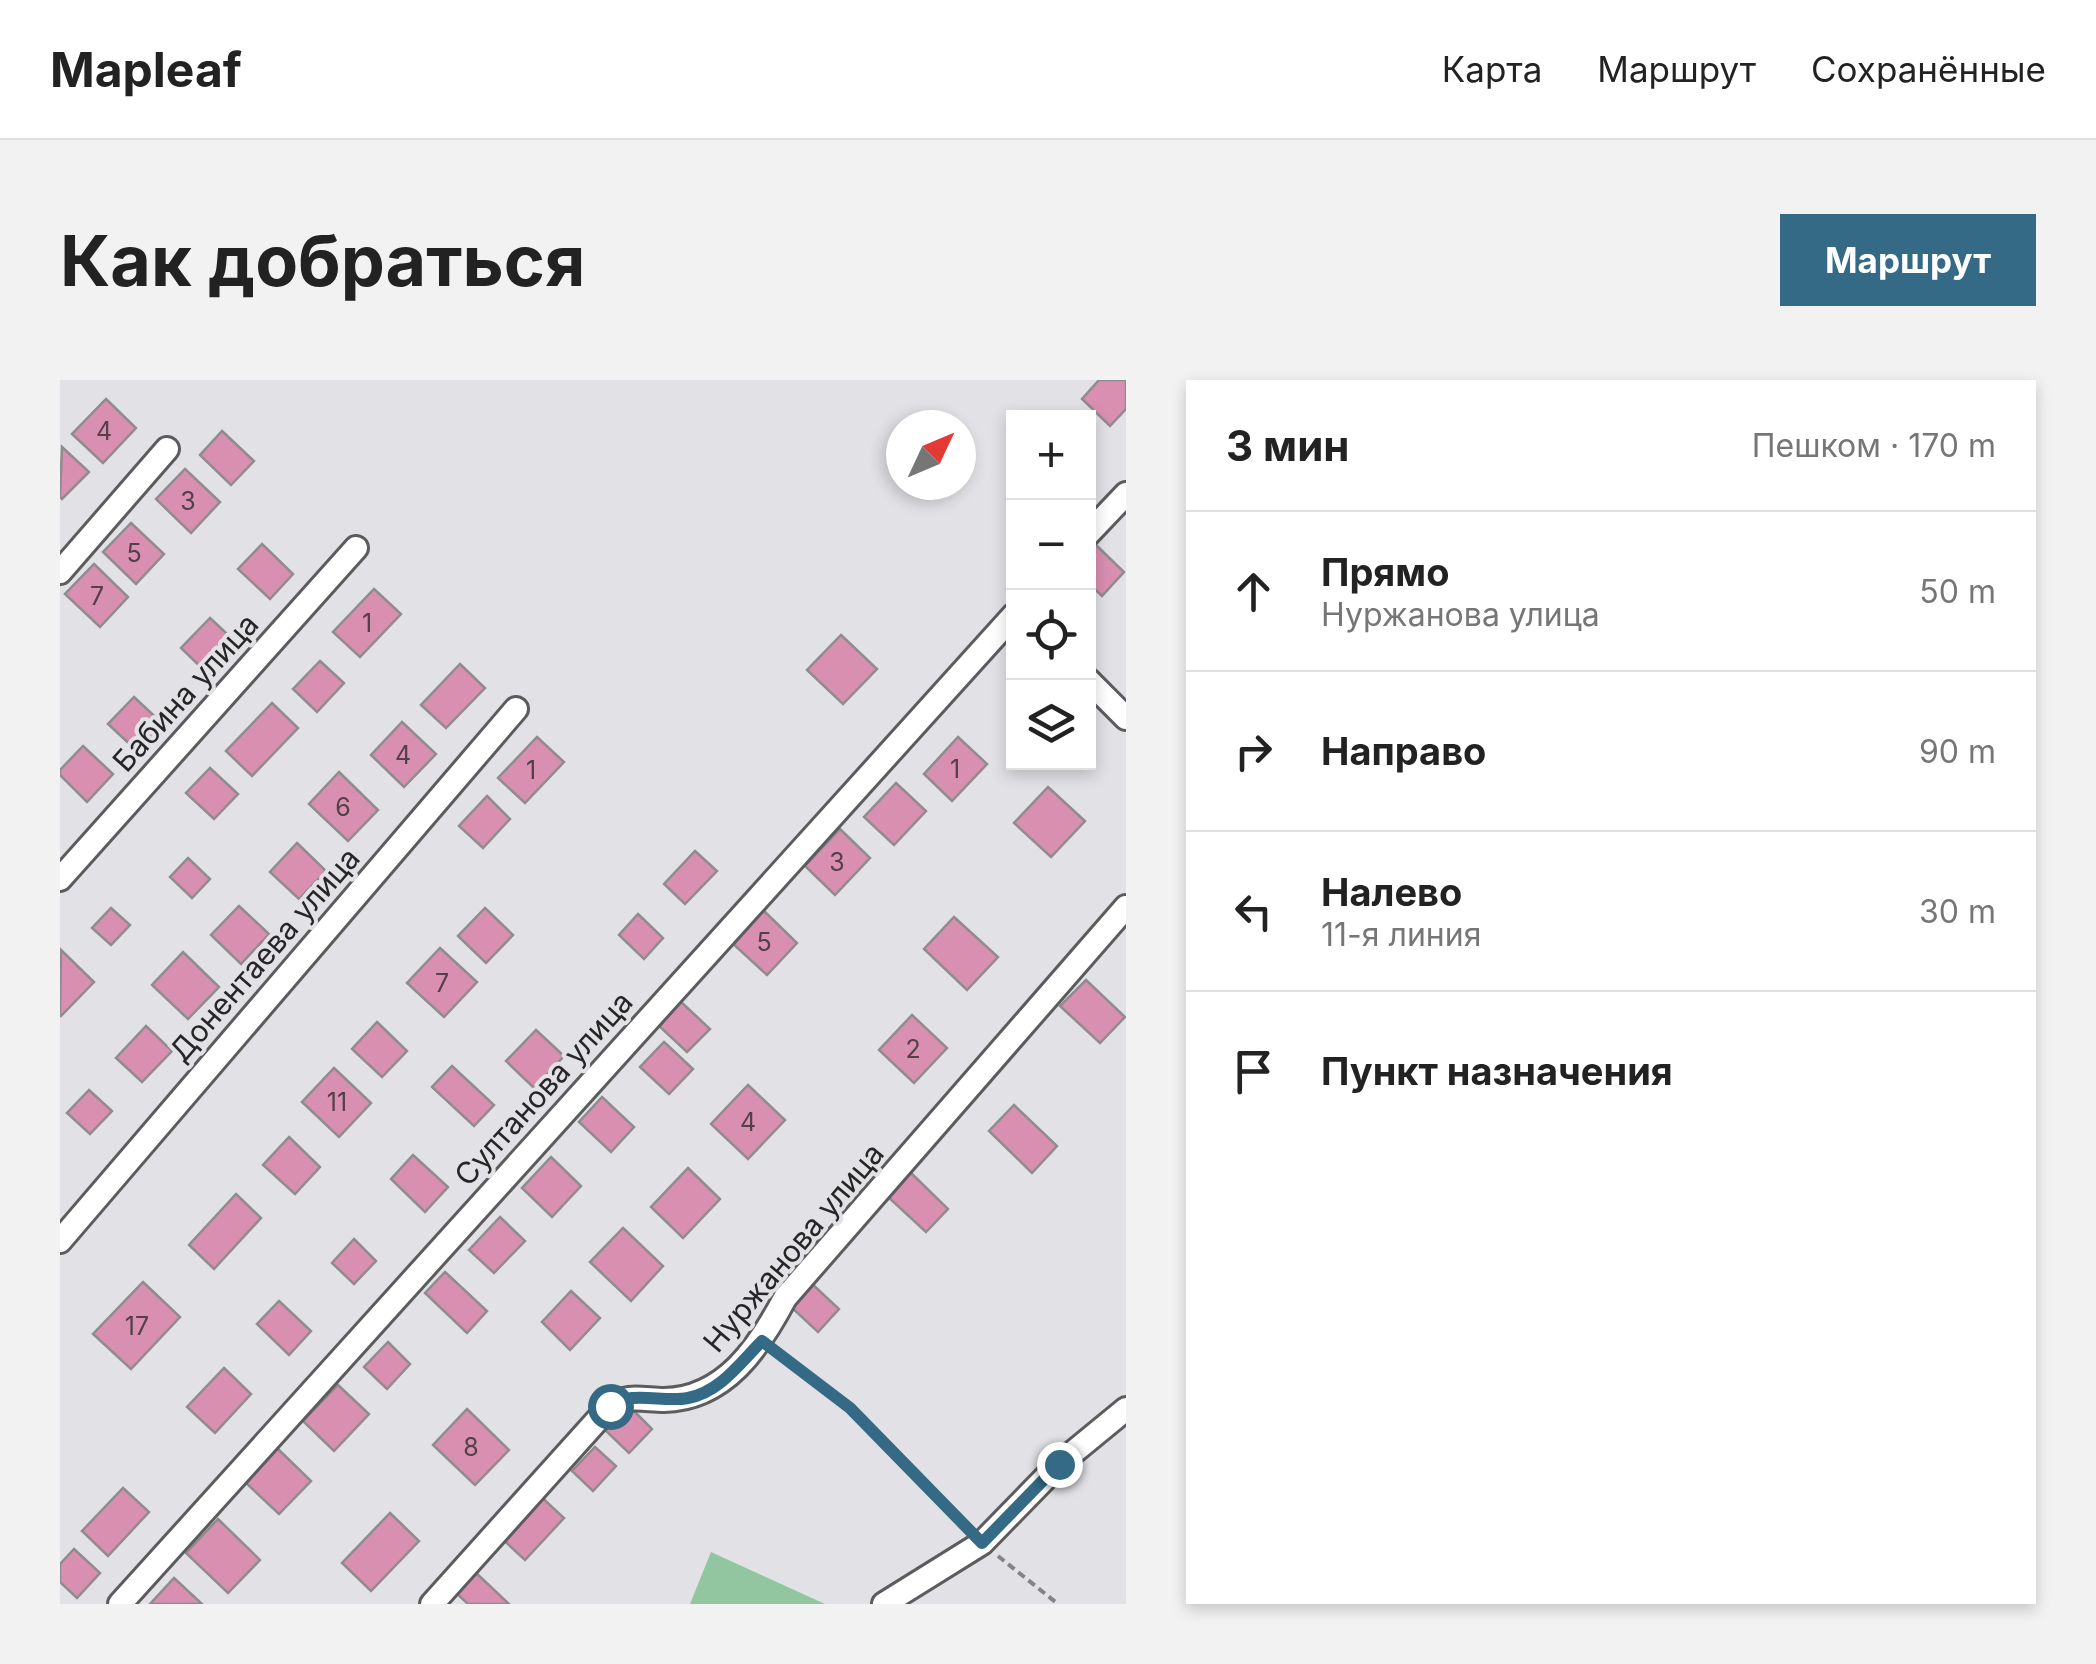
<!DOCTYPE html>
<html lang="ru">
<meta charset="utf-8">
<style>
body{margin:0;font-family:Inter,sans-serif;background:#f2f2f2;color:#222}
.controls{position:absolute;right:30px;top:30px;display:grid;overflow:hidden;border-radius:0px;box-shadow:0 5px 15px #0003}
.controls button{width:90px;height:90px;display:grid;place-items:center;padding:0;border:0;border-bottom:2px solid #e0e0e0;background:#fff;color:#222;font:50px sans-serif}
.compass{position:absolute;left:826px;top:30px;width:90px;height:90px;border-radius:50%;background:#fff;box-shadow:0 5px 15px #0003;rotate:46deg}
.stop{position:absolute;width:30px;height:30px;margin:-22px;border:8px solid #346a86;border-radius:50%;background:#fff}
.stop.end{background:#346a86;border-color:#fff;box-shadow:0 2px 10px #0008}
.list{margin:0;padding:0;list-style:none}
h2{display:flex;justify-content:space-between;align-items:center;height:130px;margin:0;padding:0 40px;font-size:42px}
h2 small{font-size:32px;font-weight:400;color:#767676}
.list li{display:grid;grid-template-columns:65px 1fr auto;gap:30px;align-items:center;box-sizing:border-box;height:160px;padding:0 40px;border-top:2px solid #e0e0e0}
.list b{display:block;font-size:38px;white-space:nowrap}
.list p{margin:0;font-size:32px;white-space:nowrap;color:#767676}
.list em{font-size:32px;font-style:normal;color:#767676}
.icon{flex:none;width:55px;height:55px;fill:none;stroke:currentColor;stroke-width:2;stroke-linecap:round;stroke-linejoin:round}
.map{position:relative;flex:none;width:1066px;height:1224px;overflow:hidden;border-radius:0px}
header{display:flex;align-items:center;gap:60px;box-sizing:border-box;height:140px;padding:0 50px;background:#fff;border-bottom:2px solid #e0e0e0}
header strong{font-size:48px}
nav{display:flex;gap:55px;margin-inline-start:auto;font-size:35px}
.intro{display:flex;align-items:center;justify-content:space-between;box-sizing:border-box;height:240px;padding:0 60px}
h1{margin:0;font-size:70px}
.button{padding:25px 45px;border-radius:0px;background:#346a86;color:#fff;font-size:35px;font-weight:700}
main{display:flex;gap:60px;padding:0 60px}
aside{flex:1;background:#fff;border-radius:0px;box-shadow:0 5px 15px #0003}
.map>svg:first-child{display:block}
.green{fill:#92c6a0}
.building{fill:#d98fb0;stroke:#908c8e;stroke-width:2.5}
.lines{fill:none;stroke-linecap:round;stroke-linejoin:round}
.street-casing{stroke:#5c5c5f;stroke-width:28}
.path{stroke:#848386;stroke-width:4;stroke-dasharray:8 5;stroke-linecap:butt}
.street{stroke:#fff;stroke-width:22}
.route{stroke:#346a86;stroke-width:12}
.labels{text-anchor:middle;stroke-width:8;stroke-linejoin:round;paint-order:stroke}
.number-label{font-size:25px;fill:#534049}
.street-label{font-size:30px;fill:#262627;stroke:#e2e1e5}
</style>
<header>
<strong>Mapleaf</strong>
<nav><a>Карта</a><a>Маршрут</a><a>Сохранённые</a></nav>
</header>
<div class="intro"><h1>Как добраться</h1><a class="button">Маршрут</a></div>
<main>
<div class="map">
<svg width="1066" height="1224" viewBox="0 0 1066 1224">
<rect width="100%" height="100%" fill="#e2e1e5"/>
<polygon class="green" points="651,1172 765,1224 630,1224"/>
<g class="building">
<polygon points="1039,0 1066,0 1066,29 1050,46 1022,19"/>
<polygon points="46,19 76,48 43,83 12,54"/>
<polygon points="162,51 194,81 171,105 140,75"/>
<polygon points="2,67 29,92 2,119 0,117"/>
<polygon points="125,89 160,122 131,153 96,119"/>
<polygon points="71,143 104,174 76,204 43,172"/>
<polygon points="202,164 233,194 210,219 178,189"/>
<polygon points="1036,165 1064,192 1042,216 1028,203 1028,172"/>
<polygon points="34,184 68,217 40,247 5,214"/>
<polygon points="314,209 341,234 300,277 273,252"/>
<polygon points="150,238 179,265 150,296 121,268"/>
<polygon points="781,255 817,289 783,324 747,290"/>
<polygon points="260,281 284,303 257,332 233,309"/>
<polygon points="400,284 425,308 386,348 361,325"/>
<polygon points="74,317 104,345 78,372 48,344"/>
<polygon points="212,323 238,348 192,396 166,371"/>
<polygon points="342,342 376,374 344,407 311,375"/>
<polygon points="477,357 504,382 465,423 438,398"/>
<polygon points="898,357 927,384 892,421 864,394"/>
<polygon points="23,366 53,394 27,422 0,395 0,390"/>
<polygon points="150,388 178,414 154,439 126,413"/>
<polygon points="279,392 318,430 288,461 249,424"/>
<polygon points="836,403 866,431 834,465 804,437"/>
<polygon points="988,407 1025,441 991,477 954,443"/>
<polygon points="427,416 450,439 423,468 399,446"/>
<polygon points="780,449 810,478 775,515 745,486"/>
<polygon points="237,463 266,491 239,519 210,492"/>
<polygon points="635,471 657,491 625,524 604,504"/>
<polygon points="128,478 150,499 132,518 110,497"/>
<polygon points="179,526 209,554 181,584 151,555"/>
<polygon points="51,528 70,545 51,565 32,548"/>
<polygon points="425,528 453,555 426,583 398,556"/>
<polygon points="702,529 737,563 707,595 671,562"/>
<polygon points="578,534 603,558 584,579 559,555"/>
<polygon points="894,537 938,577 907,610 864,569"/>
<polygon points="380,568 417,602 384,637 347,603"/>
<polygon points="1,570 34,602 1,636 0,635"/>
<polygon points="123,572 159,607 128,639 92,605"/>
<polygon points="1026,600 1065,637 1040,663 1000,626"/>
<polygon points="620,621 650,649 627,672 598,645"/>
<polygon points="852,635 887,668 854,703 819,670"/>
<polygon points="317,642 347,671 322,697 292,669"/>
<polygon points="86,646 112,671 82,702 56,678"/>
<polygon points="476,650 504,676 474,708 446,681"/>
<polygon points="604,662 633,689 609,714 580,687"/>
<polygon points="392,686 434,725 414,746 372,707"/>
<polygon points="274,688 311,723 279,757 242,722"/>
<polygon points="688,705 725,740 688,779 651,744"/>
<polygon points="29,710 52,731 30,754 7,733"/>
<polygon points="542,717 574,747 551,772 519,742"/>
<polygon points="954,725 997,766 972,793 929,751"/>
<polygon points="229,757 260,787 235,814 203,785"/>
<polygon points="353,775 388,807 365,832 331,799"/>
<polygon points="491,777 521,806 492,837 462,808"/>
<polygon points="628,788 660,819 623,858 591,827"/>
<polygon points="850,792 888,829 866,852 827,816"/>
<polygon points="176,814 201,838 154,889 129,865"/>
<polygon points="440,837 465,861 434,893 409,870"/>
<polygon points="563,848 603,886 571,921 530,882"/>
<polygon points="294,859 316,881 294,904 272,883"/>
<polygon points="385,892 427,931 407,953 365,913"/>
<polygon points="83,902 120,937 71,989 33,954"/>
<polygon points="751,903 779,929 758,952 730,926"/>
<polygon points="511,911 540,938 510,970 482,942"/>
<polygon points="219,921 251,951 229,975 197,944"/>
<polygon points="328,962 350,984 327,1009 304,987"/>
<polygon points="164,988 191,1014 155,1053 127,1027"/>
<polygon points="278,1005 309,1034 274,1071 243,1041"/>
<polygon points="567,1024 592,1049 569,1073 544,1049"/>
<polygon points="407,1029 449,1070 415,1105 373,1065"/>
<polygon points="535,1067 556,1086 533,1111 512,1091"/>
<polygon points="217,1068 251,1101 219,1134 185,1102"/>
<polygon points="63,1108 89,1132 48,1176 22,1151"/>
<polygon points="476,1112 504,1138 465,1180 437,1154"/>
<polygon points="330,1133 359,1161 311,1211 282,1183"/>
<polygon points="158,1139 200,1180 168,1213 126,1173"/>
<polygon points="14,1169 40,1193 17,1218 0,1202 0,1184"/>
<polygon points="413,1190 449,1224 408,1224 394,1211"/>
<polygon points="114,1198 142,1224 90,1224"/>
</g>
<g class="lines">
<g class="street-casing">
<g id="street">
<polyline points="1028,154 1066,114"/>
<polyline points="0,192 107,69"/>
<polyline points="1028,300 1066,338"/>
<polyline points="0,499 296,168"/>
<polyline points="0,861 456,329"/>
<polyline points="60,1224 954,235"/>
<path d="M372,1224l178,-198c16,-12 35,-6 54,-6 61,-1 95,-53 121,-102l341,-391"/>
<polyline points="824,1224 922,1163 999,1084 1066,1029"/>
</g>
</g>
<g class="path">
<polyline points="718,973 790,1028 906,1145"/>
<polyline points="938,1176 998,1224"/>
</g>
<use href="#street" class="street"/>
</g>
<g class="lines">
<path class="route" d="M550,1026c21,-16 53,-3 78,-8 32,-6 52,-35 74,-57l88,67 132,135 77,-79"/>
</g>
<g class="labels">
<g class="number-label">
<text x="44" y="60">4</text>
<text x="128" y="130">3</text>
<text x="74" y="182">5</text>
<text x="37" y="225">7</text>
<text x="307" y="252">1</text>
<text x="343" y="384">4</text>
<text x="895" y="398">1</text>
<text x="471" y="399">1</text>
<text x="283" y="436">6</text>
<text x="777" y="491">3</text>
<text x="704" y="571">5</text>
<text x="382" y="612">7</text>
<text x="853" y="678">2</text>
<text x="277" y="731">11</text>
<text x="688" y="751">4</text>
<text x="77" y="955">17</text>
<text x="411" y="1076">8</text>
</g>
<g class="street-label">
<text transform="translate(126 313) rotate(-48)" y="10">Бабина улица</text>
<text transform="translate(205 575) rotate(-49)" y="10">Донентаева улица</text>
<text transform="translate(484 709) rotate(-48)" y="10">Султанова улица</text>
<text transform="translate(734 868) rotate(-50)" y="10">Нуржанова улица</text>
</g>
</g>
</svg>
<div class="controls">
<button>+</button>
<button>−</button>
<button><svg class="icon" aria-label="locate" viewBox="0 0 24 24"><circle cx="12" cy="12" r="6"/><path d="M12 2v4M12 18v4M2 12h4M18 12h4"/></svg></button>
<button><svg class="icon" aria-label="layers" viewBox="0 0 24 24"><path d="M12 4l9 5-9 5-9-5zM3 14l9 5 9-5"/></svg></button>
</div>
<svg class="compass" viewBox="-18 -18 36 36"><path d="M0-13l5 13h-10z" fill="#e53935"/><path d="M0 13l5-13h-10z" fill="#767676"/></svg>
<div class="stop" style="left:550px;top:1026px"></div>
<div class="stop end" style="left:999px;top:1084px"></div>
</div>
<aside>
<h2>3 мин<small>Пешком · 170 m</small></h2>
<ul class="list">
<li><svg class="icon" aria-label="ahead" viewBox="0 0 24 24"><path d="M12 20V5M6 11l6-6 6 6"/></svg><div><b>Прямо</b><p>Нуржанова улица</p></div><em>50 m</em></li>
<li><svg class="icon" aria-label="right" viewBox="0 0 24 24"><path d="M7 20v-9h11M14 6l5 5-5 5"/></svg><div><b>Направо</b></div><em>90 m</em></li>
<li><svg class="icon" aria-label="left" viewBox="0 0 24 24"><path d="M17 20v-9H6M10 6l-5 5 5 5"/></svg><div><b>Налево</b><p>11-я линия</p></div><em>30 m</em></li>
<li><svg class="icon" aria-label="arrive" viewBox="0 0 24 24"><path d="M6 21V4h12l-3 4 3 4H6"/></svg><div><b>Пункт назначения</b></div></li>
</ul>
</aside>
</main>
